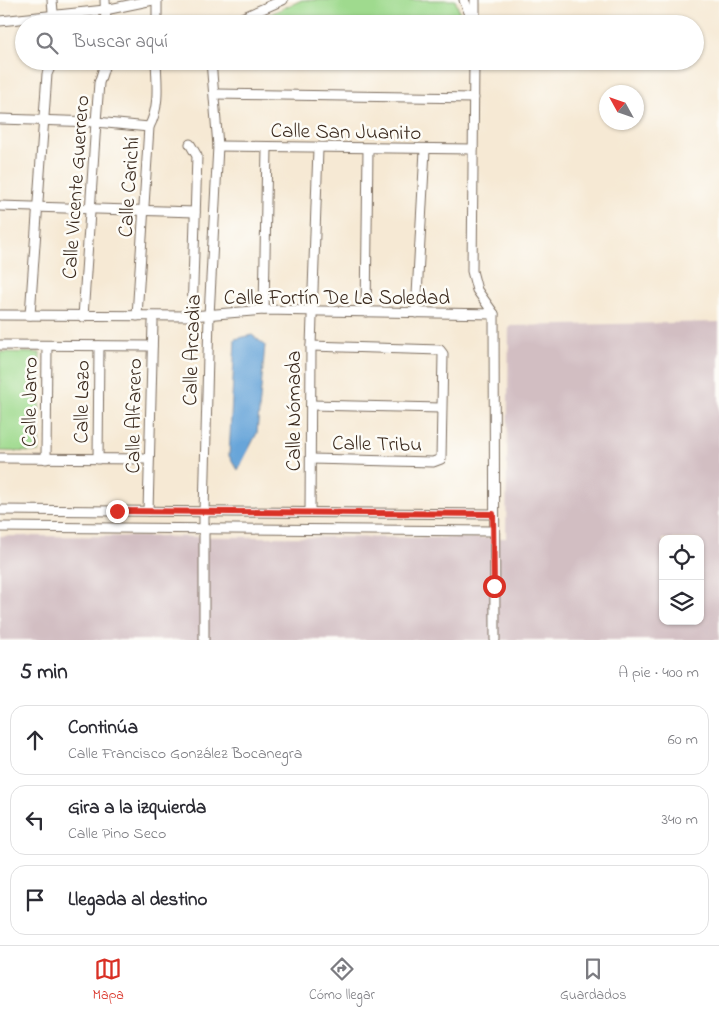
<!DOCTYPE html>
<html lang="es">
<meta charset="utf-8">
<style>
body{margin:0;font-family:"Indie Flower",sans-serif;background:#f2f2f3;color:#2b2b33}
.controls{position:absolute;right:15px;bottom:15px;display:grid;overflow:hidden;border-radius:10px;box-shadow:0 1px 4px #0004}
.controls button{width:45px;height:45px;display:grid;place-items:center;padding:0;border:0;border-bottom:1px solid #e1e1e2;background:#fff;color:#2b2b33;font:25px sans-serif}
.compass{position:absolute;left:599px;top:85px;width:45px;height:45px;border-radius:50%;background:#fff;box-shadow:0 1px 4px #0004;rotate:310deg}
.stop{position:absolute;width:15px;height:15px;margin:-11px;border:4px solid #d93025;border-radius:50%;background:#fff}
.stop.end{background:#d93025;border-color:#fff;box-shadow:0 1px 5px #0008}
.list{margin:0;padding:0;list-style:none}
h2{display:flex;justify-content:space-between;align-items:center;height:65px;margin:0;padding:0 20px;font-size:21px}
h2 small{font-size:16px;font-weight:400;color:#7c7c81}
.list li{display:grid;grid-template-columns:32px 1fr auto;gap:15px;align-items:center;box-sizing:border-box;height:70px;margin:0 10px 10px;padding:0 10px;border:1px solid #e1e1e2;border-radius:15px}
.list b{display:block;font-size:19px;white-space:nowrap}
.list p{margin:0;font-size:16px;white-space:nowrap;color:#7c7c81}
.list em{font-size:16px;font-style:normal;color:#7c7c81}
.icon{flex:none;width:28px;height:28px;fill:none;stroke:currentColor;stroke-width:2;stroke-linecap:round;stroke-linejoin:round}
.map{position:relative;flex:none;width:719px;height:640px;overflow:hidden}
.search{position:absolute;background:#fff;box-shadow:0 1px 4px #0004;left:15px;right:15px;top:15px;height:55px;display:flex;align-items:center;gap:12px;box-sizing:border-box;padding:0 18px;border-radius:28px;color:#7c7c81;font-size:19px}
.sheet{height:305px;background:#fff}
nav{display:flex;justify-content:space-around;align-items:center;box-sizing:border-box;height:70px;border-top:1px solid #e1e1e2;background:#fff;font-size:14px;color:#7c7c81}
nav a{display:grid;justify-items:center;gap:2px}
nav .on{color:#d93025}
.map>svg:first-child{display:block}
.industrial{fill:#d2bec2;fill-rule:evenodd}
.green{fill:#9fda8e;stroke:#6d8256}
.water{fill:#67a5d9;stroke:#51687c}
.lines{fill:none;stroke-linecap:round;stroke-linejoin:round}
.minor-casing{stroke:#7c6d5e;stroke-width:11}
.minor{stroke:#fff;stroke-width:9}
.route{stroke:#d93025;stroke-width:6}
.labels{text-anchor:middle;stroke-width:5;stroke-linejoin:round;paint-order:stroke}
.street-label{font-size:21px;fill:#3b2a1e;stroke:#fdfcf7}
</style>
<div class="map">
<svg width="719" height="640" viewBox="0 0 719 640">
<rect width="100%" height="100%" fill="#fdfcf7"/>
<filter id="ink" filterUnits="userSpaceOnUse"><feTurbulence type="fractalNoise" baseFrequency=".02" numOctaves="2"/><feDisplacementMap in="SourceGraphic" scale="10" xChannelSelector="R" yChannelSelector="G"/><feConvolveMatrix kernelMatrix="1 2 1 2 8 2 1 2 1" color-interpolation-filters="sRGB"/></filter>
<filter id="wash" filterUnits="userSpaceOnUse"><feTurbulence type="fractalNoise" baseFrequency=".0096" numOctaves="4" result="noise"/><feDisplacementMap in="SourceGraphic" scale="20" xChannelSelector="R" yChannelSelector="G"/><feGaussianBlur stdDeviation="1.12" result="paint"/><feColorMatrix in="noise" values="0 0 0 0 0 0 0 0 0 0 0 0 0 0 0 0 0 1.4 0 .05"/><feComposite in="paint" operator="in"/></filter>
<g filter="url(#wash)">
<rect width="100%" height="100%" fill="#f6e9d4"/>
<path class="industrial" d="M719,322v318h-719v-104l506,2 3,-212zM663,539h37v82h-37z"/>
<g class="green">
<polygon points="302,0 455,0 464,24 248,24"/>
<polygon points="0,352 40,353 39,452 0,451"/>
</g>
<polygon class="water" points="252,335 265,345 257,433 238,470 229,456 235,339"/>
</g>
<g filter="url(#ink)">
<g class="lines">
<g class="minor-casing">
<g id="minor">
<polyline points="52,0 54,24"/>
<polyline points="105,0 106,24"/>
<polyline points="464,0 474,24"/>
<polyline points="475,0 475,20"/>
<polyline points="0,21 105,10 153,0"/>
<polyline points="157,24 157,0"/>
<polyline points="228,24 283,0"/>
<polyline points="474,61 472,271 477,290 494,314 495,640"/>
<polyline points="216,94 474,98"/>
<polyline points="0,119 96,122 149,127"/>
<polyline points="190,144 197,156 192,316"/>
<polyline points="218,146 473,149"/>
<polyline points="0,206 195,212"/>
<polyline points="264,310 267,148"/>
<polyline points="366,312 368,149"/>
<polyline points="416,313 425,150"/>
<polyline points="0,315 192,316 264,310 494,314"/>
<polyline points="30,315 47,74 53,61"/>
<path d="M137,316l12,-189c11,-20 8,-43 7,-66"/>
<polyline points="83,317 96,122 99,83 106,61"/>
<polyline points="0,345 152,346"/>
<polyline points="311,405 441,408"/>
<polyline points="0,458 149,459"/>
<polyline points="46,459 47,346"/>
<polyline points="98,459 99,346"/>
<polyline points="311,459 433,462 441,459 443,354 440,350 311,346"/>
<polyline points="0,510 493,514"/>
<polyline points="148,511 153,322"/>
<polyline points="310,512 311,346 318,149"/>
<polyline points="0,527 493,531"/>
<polyline points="204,640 204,512 209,316 218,146 211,61"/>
</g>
</g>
<use href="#minor" class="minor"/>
</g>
</g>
<g class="lines" filter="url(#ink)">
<polyline class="route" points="117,511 493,514 494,586"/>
</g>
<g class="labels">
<g class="street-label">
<text transform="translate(346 131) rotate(1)" y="7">Calle San Juanito</text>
<text transform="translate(75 187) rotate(-86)" y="7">Calle Vicente Guerrero</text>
<text transform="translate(128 187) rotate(-86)" y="7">Calle Carichí</text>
<text x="337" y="304">Calle Fortín De La Soledad</text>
<text transform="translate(191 350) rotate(-88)" y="7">Calle Arcadia</text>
<text transform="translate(29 402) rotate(-89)" y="7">Calle Jarro</text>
<text transform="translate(81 402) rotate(-89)" y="7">Calle Lazo</text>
<text transform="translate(293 411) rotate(-90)" y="7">Calle Nómada</text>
<text transform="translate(133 416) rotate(-89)" y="7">Calle Alfarero</text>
<text transform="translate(377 443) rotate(1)" y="7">Calle Tribu</text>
</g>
</g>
</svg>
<div class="controls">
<button><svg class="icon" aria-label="locate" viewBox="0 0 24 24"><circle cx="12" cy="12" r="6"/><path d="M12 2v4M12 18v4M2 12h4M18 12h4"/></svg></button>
<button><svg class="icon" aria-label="layers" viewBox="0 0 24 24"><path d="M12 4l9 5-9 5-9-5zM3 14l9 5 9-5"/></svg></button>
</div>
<svg class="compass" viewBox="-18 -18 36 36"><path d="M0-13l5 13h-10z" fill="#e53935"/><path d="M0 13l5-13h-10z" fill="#7c7c81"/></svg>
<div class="stop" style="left:494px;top:586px"></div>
<div class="stop end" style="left:117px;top:511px"></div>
<div class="search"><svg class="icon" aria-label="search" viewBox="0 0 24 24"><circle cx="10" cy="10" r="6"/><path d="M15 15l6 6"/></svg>Buscar aquí</div>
</div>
<section class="sheet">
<h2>5 min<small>A pie · 400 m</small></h2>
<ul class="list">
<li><svg class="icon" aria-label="ahead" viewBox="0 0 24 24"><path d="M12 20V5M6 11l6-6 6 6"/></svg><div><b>Continúa</b><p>Calle Francisco González Bocanegra</p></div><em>60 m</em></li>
<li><svg class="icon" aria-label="left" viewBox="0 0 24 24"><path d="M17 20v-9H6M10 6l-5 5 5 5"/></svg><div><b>Gira a la izquierda</b><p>Calle Pino Seco</p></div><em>340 m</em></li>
<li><svg class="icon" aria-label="arrive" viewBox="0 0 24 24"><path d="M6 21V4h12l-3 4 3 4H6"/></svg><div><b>Llegada al destino</b></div></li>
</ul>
</section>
<nav>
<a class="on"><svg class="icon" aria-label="map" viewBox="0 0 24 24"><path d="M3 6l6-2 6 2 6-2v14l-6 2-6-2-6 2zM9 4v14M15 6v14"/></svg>Mapa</a>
<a><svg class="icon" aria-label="directions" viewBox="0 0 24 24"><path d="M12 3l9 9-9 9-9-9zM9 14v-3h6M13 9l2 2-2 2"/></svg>Cómo llegar</a>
<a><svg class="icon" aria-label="saved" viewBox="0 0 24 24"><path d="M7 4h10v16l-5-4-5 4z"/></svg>Guardados</a>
</nav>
